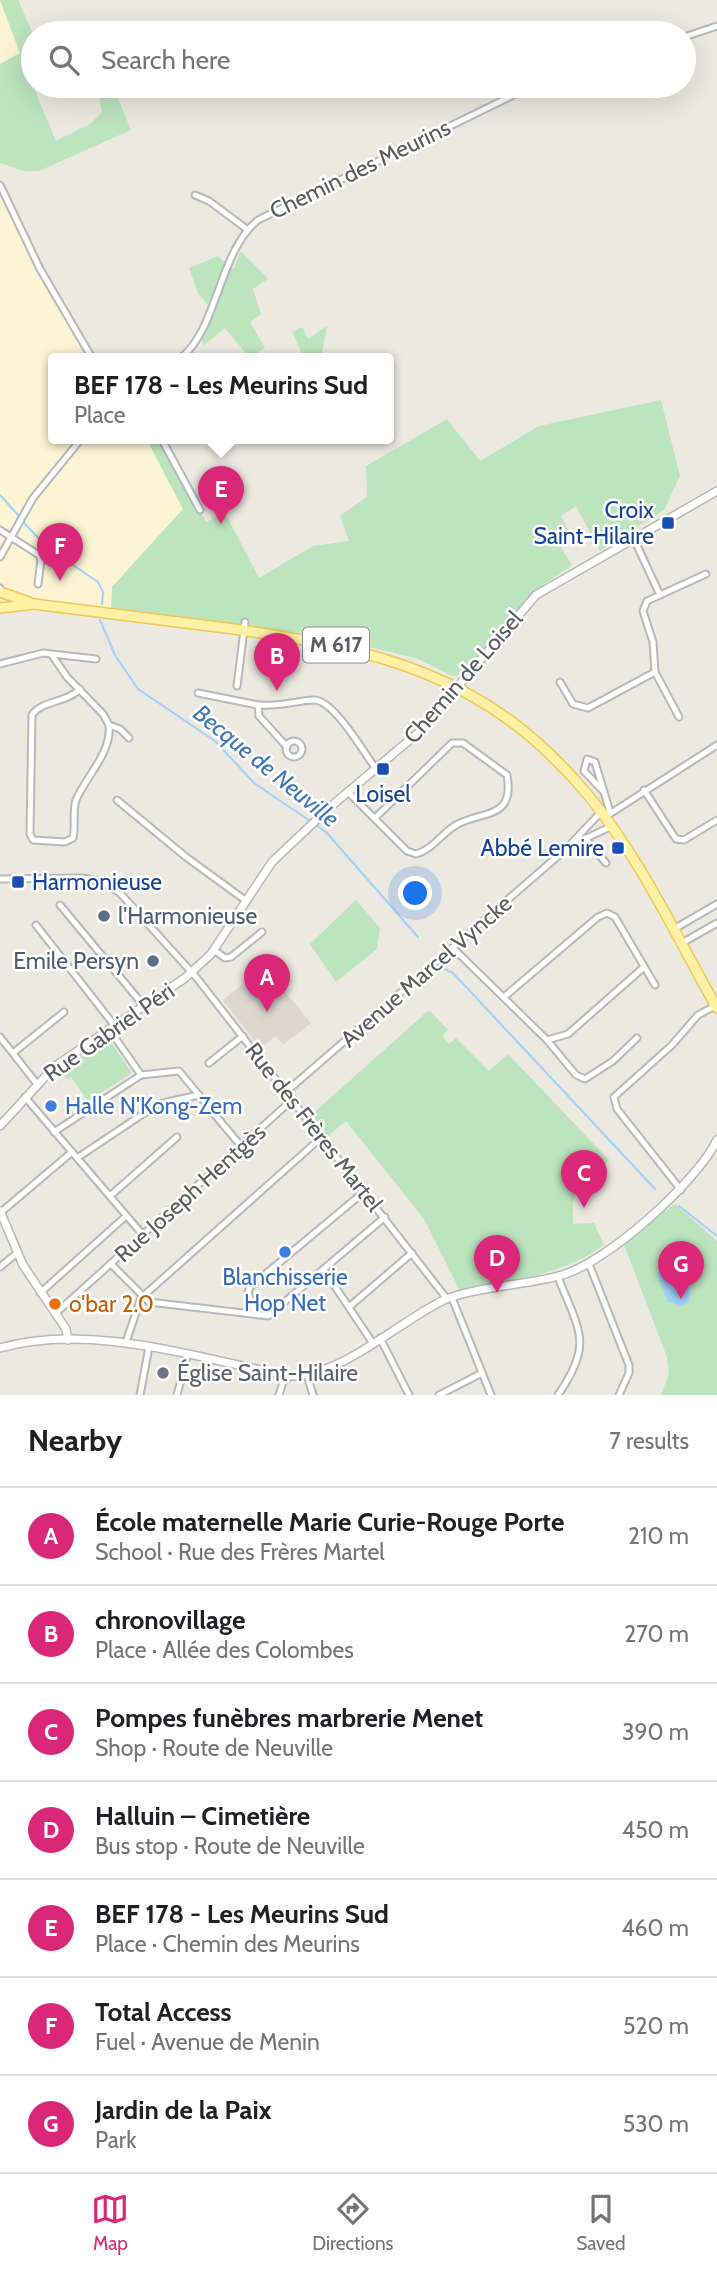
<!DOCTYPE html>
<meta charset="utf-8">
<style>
body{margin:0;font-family:Cabin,sans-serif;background:#f2f2f2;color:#202124}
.you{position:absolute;left:416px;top:894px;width:24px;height:24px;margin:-18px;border:5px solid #fff;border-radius:50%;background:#1a73e8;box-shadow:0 0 0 10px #1a73e833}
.badge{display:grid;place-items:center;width:46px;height:46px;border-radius:50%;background:#db2777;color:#fff;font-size:23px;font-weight:700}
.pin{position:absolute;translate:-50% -58px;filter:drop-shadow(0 2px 4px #0008)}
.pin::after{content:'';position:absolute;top:37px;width:24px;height:21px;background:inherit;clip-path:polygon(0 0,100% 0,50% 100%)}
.popup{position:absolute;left:48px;top:353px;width:346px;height:91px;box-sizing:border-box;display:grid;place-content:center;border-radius:7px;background:#fff;filter:drop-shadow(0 2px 5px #0005);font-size:23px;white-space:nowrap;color:#757577}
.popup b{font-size:26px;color:#202124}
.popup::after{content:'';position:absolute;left:50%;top:100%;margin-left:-14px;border:14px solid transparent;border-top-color:#fff}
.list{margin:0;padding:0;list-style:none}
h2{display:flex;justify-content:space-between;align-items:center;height:91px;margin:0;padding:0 28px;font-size:30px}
h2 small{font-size:23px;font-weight:400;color:#757577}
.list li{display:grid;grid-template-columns:46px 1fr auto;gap:21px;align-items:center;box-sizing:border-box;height:98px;padding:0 28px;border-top:2px solid #e0e0e0}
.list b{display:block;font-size:26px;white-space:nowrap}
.list p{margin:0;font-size:23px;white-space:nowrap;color:#757577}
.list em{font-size:23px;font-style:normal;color:#757577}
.icon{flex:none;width:38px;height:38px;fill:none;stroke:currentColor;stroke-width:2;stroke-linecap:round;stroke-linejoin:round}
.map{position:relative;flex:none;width:717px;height:1395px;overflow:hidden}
.search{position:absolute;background:#fff;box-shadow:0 7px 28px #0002;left:21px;right:21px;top:21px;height:77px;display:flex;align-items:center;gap:18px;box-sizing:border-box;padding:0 24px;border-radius:38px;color:#757577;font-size:26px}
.sheet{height:777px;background:#fff}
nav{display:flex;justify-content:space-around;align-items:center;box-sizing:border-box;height:98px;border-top:2px solid #e0e0e0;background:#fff;font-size:19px;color:#757577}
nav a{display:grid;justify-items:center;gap:4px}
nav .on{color:#db2777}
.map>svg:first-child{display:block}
.commercial{fill:#fdf4d3}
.education{fill:#dcd8ce}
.green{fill:#bce4bd}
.water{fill:#9ed2fe}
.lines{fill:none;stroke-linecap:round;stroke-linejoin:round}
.stream{stroke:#9ed2fe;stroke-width:2}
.minor-casing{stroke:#b6b8bd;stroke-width:9}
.tertiary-casing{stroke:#b6b8bd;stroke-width:10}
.primary-casing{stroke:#efc756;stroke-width:12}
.minor{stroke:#fff;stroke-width:5}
.tertiary{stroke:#fff;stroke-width:7}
.primary{stroke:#fef1a3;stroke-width:9}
.transit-dot{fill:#1a4fb4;stroke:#fff;stroke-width:2.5}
.service-dot{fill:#5c6f8a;stroke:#fff;stroke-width:2.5}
.shop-dot{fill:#3f7fe0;stroke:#fff;stroke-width:2.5}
.food-dot{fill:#e8710a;stroke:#fff;stroke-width:2.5}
.worship-dot{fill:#6b7280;stroke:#fff;stroke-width:2.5}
.labels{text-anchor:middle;stroke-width:5;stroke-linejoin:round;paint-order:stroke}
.shield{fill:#fff;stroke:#8b8d90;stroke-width:2}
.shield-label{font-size:21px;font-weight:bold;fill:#595c61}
.street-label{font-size:23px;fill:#595c61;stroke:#fff}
.transit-label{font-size:23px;fill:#164399;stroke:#fff;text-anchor:end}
.service-label{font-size:23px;fill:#4e5e75;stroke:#fff;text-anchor:start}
.shop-label{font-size:23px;fill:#366cbe;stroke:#fff;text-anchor:start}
.food-label{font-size:23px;fill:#c56008;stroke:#fff;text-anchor:start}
.worship-label{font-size:23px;fill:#5b616d;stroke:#fff;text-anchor:start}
.water-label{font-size:24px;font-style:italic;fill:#4078b7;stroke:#fff}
</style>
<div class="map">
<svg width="717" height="1395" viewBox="0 0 717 1395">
<rect width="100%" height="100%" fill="#ece9e0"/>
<g class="commercial">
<polygon points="0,0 20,53 0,64"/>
<polygon points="0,179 43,269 95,358 53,358 53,438 146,438 183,509 112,587 111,609 0,599"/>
</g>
<polygon class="education" points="262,968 267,975 270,973 311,1023 283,1045 276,1036 260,1048 223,1000"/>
<g class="green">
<polygon points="0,0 18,0 33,34 33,86 56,141 90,124 102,112 97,86 113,86 131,130 39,171 24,171 0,163 0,64 20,53"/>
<polygon points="241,251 268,279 253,289 261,314 250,322 265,348 250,358 225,328 203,346 202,338 211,309 198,293 189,268 218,256 233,269"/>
<polygon points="327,326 321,358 304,358 292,332 302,327 308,339"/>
<polygon points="661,400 680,476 664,510 600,551 576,506 561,516 567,528 555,538 572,565 534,591 463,675 453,676 416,658 317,635 111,609 112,587 183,509 146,438 159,438 206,522 225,513 259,578 313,546 349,541 340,516 367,497 366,466 447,419 480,461 539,426"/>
<polygon points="356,900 380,928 377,949 336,982 310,944"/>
<path d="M429,1010l19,20 -6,6 7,8 7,-6 33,33 19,-17 101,106 -21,22 -10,3 -5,20v19l21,-1 10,22c-42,31 -94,35 -144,46l-36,-72 -78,-98 -18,15 -17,-21z"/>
<polygon points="107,1037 132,1073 88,1101 71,1077 67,1079 61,1071"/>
<polygon points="675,1204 717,1241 717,1395 661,1395 669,1374 667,1357 623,1242"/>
</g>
<polygon class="water" points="677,1263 683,1265 691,1280 688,1302 682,1306 667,1301 657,1273"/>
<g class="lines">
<g class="stream">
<polyline points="0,495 19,516"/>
<polyline points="22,521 48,548 98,582 103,592 102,604"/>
<polyline points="100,620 115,655 138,689 215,741 254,783 310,821"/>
<polyline points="315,824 326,832 418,937"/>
<polyline points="443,968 453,973 655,1189"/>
<polyline points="679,1206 717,1236"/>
</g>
<g class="minor-casing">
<g id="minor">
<polyline points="684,37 717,26"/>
<polyline points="0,185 40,269 92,358"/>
<polyline points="195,195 209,201 248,230"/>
<path d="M181,358c37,-30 38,-107 77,-138l274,-134"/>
<polyline points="161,438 200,510"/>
<polyline points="0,530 39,555 41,560 38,584"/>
<polyline points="0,557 33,498 82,438"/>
<polyline points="0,588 0,589"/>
<polyline points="660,595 706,574"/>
<polyline points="52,655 67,677 103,714 109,725 120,729 129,738"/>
<polyline points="0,664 43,653 96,659"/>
<polyline points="655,672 679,717"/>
<polyline points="560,682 573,704 588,708 655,672 653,642 643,611 647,601 660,595 633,537"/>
<polyline points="237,686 245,622"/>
<path d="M80,689c-13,14 -38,11 -48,26l-2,119 3,6 32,2 8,-4c3,-12 -1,-26 3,-38 10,-24 36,-47 33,-75"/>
<polyline points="198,693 258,705 259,716 287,747"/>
<path d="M258,705c20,2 37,-4 56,-5 20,0 50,53 62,69"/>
<circle cx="294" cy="749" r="8"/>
<polyline points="644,790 676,839 684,840 717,820"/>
<polyline points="603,791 584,771 587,759 595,762 610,812"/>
<path d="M348,792l59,59 9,3c16,-4 26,-21 40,-29 27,-15 59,-5 51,-50l-44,-32h-11l-77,75"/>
<polyline points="117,800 186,857 245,900"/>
<polyline points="605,817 717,745"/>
<polyline points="585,838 606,863"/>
<polyline points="574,844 612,826"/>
<polyline points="0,879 82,878 100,881 119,892 196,977 447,1299"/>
<polyline points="60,905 144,1006"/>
<polyline points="36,925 114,1025"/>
<polyline points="674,929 717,904"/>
<polyline points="682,943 717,923"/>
<polyline points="453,948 547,1040 568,1034 644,967"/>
<polyline points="214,950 225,958 231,957 262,932"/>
<polyline points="504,997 598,917 607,913 615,917 655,985"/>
<polyline points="109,1029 141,1075"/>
<polyline points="0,1037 37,1084"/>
<polyline points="547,1040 576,1075 585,1079 613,1061 637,1038"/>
<polyline points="13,1053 64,1012"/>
<polyline points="209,1063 243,1036"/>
<polyline points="141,1075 179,1071 203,1100"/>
<polyline points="287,1091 565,850 601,812"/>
<polyline points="25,1097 143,1235"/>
<polyline points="205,1103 241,1146"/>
<polyline points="54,1132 141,1075"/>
<polyline points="77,1158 158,1104 199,1095"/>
<polyline points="681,1190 617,1109 614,1097 672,1045 698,1015 717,1005"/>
<polyline points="110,1196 177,1137"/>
<polyline points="0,1213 72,1152"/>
<polyline points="111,1264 149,1302 268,1316 385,1217"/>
<polyline points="589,1264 629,1365 629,1373 619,1395"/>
<polyline points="0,1267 17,1253"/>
<polyline points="324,1270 372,1342"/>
<path d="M558,1277c21,54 36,66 0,118"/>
<polyline points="40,1293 126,1216"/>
<polyline points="452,1298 491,1395"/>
<polyline points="349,1307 412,1253"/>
<polyline points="55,1314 293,1099"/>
<polyline points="255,1314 248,1292 250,1287 365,1191"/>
<polyline points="380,1338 409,1395"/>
<polyline points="126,1342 141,1298 323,1136"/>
<polyline points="307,1375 313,1395"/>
<polyline points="140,1395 149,1347"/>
<polyline points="177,1395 187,1356"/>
<polyline points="279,1395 283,1382 290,1376"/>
<polyline points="439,1395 482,1373"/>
</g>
</g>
<g class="tertiary-casing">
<g id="tertiary">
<polyline points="0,1126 54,1067 185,978 211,954 272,862 329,808 419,732 536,595 717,491"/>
<polyline points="0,1211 23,1265 66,1329 68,1340"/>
<path d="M0,1348c91,-26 200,11 290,28 51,1 107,-53 152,-75 28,-14 87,-16 120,-26 44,-12 135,-93 155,-135"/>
</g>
</g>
<g class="primary-casing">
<g id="primary">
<polyline points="3,593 29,602"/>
<path d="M0,608l34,-4c66,8 133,16 200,25 147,21 254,46 354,166 53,64 88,141 129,213"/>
</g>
</g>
<use href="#minor" class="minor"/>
<use href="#tertiary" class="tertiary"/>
<use href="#primary" class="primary"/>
</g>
<g class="transit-dot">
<rect x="661" y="516" width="14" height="14" rx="3.5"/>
<rect x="376" y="762" width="14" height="14" rx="3.5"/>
<rect x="611" y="841" width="14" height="14" rx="3.5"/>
<rect x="11" y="875" width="14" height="14" rx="3.5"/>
</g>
<g class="service-dot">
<circle cx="104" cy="916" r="7"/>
<circle cx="153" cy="961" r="7"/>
</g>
<g class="shop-dot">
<circle cx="51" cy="1106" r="7"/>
<circle cx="285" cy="1252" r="7"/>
</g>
<circle class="food-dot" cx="55" cy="1304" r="7"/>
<circle class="worship-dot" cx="163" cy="1373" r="7"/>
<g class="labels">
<rect class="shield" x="303" y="627.5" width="66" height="35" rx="5"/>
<g class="shield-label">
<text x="336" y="652">M 617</text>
</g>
<g class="street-label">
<text transform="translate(360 169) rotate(-26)" y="8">Chemin des Meurins</text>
<text transform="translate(463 677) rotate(-49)" y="8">Chemin de Loisel</text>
<text transform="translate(426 971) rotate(-41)" y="8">Avenue Marcel Vyncke</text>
<text transform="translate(109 1032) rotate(-35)" y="8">Rue Gabriel Péri</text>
<text transform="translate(314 1127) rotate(52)" y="8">Rue des Frères Martel</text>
<text transform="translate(190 1193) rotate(-42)" y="8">Rue Joseph Hentgès</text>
</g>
<g class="transit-label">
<text x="654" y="518">Croix<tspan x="654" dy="26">Saint-Hilaire</tspan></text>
<text x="383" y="802" text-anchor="middle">Loisel</text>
<text x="604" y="856">Abbé Lemire</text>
<text x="32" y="890" text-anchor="start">Harmonieuse</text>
</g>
<g class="service-label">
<text x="118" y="924">l'Harmonieuse</text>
<text x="139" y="969" text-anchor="end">Emile Persyn</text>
</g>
<g class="shop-label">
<text x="65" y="1114">Halle N'Kong-Zem</text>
<text x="285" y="1285" text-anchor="middle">Blanchisserie<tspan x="285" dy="26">Hop Net</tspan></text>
</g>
<g class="food-label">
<text x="69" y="1312">o'bar 2.0</text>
</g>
<g class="worship-label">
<text x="177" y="1381">Église Saint-Hilaire</text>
</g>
<g class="water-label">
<text transform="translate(266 766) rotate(39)" y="8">Becque de Neuville</text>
</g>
</g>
</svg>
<div class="you"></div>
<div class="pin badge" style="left:267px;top:1012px">A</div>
<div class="pin badge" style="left:277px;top:691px">B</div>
<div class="pin badge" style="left:584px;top:1208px">C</div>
<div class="pin badge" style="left:497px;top:1293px">D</div>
<div class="pin badge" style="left:221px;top:524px">E</div>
<div class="popup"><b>BEF 178 - Les Meurins Sud</b>Place</div>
<div class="pin badge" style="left:60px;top:581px">F</div>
<div class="pin badge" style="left:681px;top:1299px">G</div>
<div class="search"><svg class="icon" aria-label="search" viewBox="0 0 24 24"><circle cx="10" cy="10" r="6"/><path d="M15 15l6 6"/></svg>Search here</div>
</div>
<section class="sheet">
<h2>Nearby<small>7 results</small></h2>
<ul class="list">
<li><span class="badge">A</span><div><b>École maternelle Marie Curie-Rouge Porte</b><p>School · Rue des Frères Martel</p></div><em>210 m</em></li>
<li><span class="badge">B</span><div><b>chronovillage</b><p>Place · Allée des Colombes</p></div><em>270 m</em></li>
<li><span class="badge">C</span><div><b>Pompes funèbres marbrerie Menet</b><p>Shop · Route de Neuville</p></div><em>390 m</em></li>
<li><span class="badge">D</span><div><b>Halluin – Cimetière</b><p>Bus stop · Route de Neuville</p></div><em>450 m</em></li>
<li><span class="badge">E</span><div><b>BEF 178 - Les Meurins Sud</b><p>Place · Chemin des Meurins</p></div><em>460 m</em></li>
<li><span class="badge">F</span><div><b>Total Access</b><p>Fuel · Avenue de Menin</p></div><em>520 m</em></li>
<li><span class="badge">G</span><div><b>Jardin de la Paix</b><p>Park</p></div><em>530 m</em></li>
</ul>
</section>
<nav>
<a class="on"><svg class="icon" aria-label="map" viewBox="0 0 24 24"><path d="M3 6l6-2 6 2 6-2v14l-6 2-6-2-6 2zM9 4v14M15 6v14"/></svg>Map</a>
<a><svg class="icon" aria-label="directions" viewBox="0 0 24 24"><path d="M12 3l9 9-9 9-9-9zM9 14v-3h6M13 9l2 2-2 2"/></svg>Directions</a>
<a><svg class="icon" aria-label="saved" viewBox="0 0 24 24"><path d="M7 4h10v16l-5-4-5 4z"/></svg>Saved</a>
</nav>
